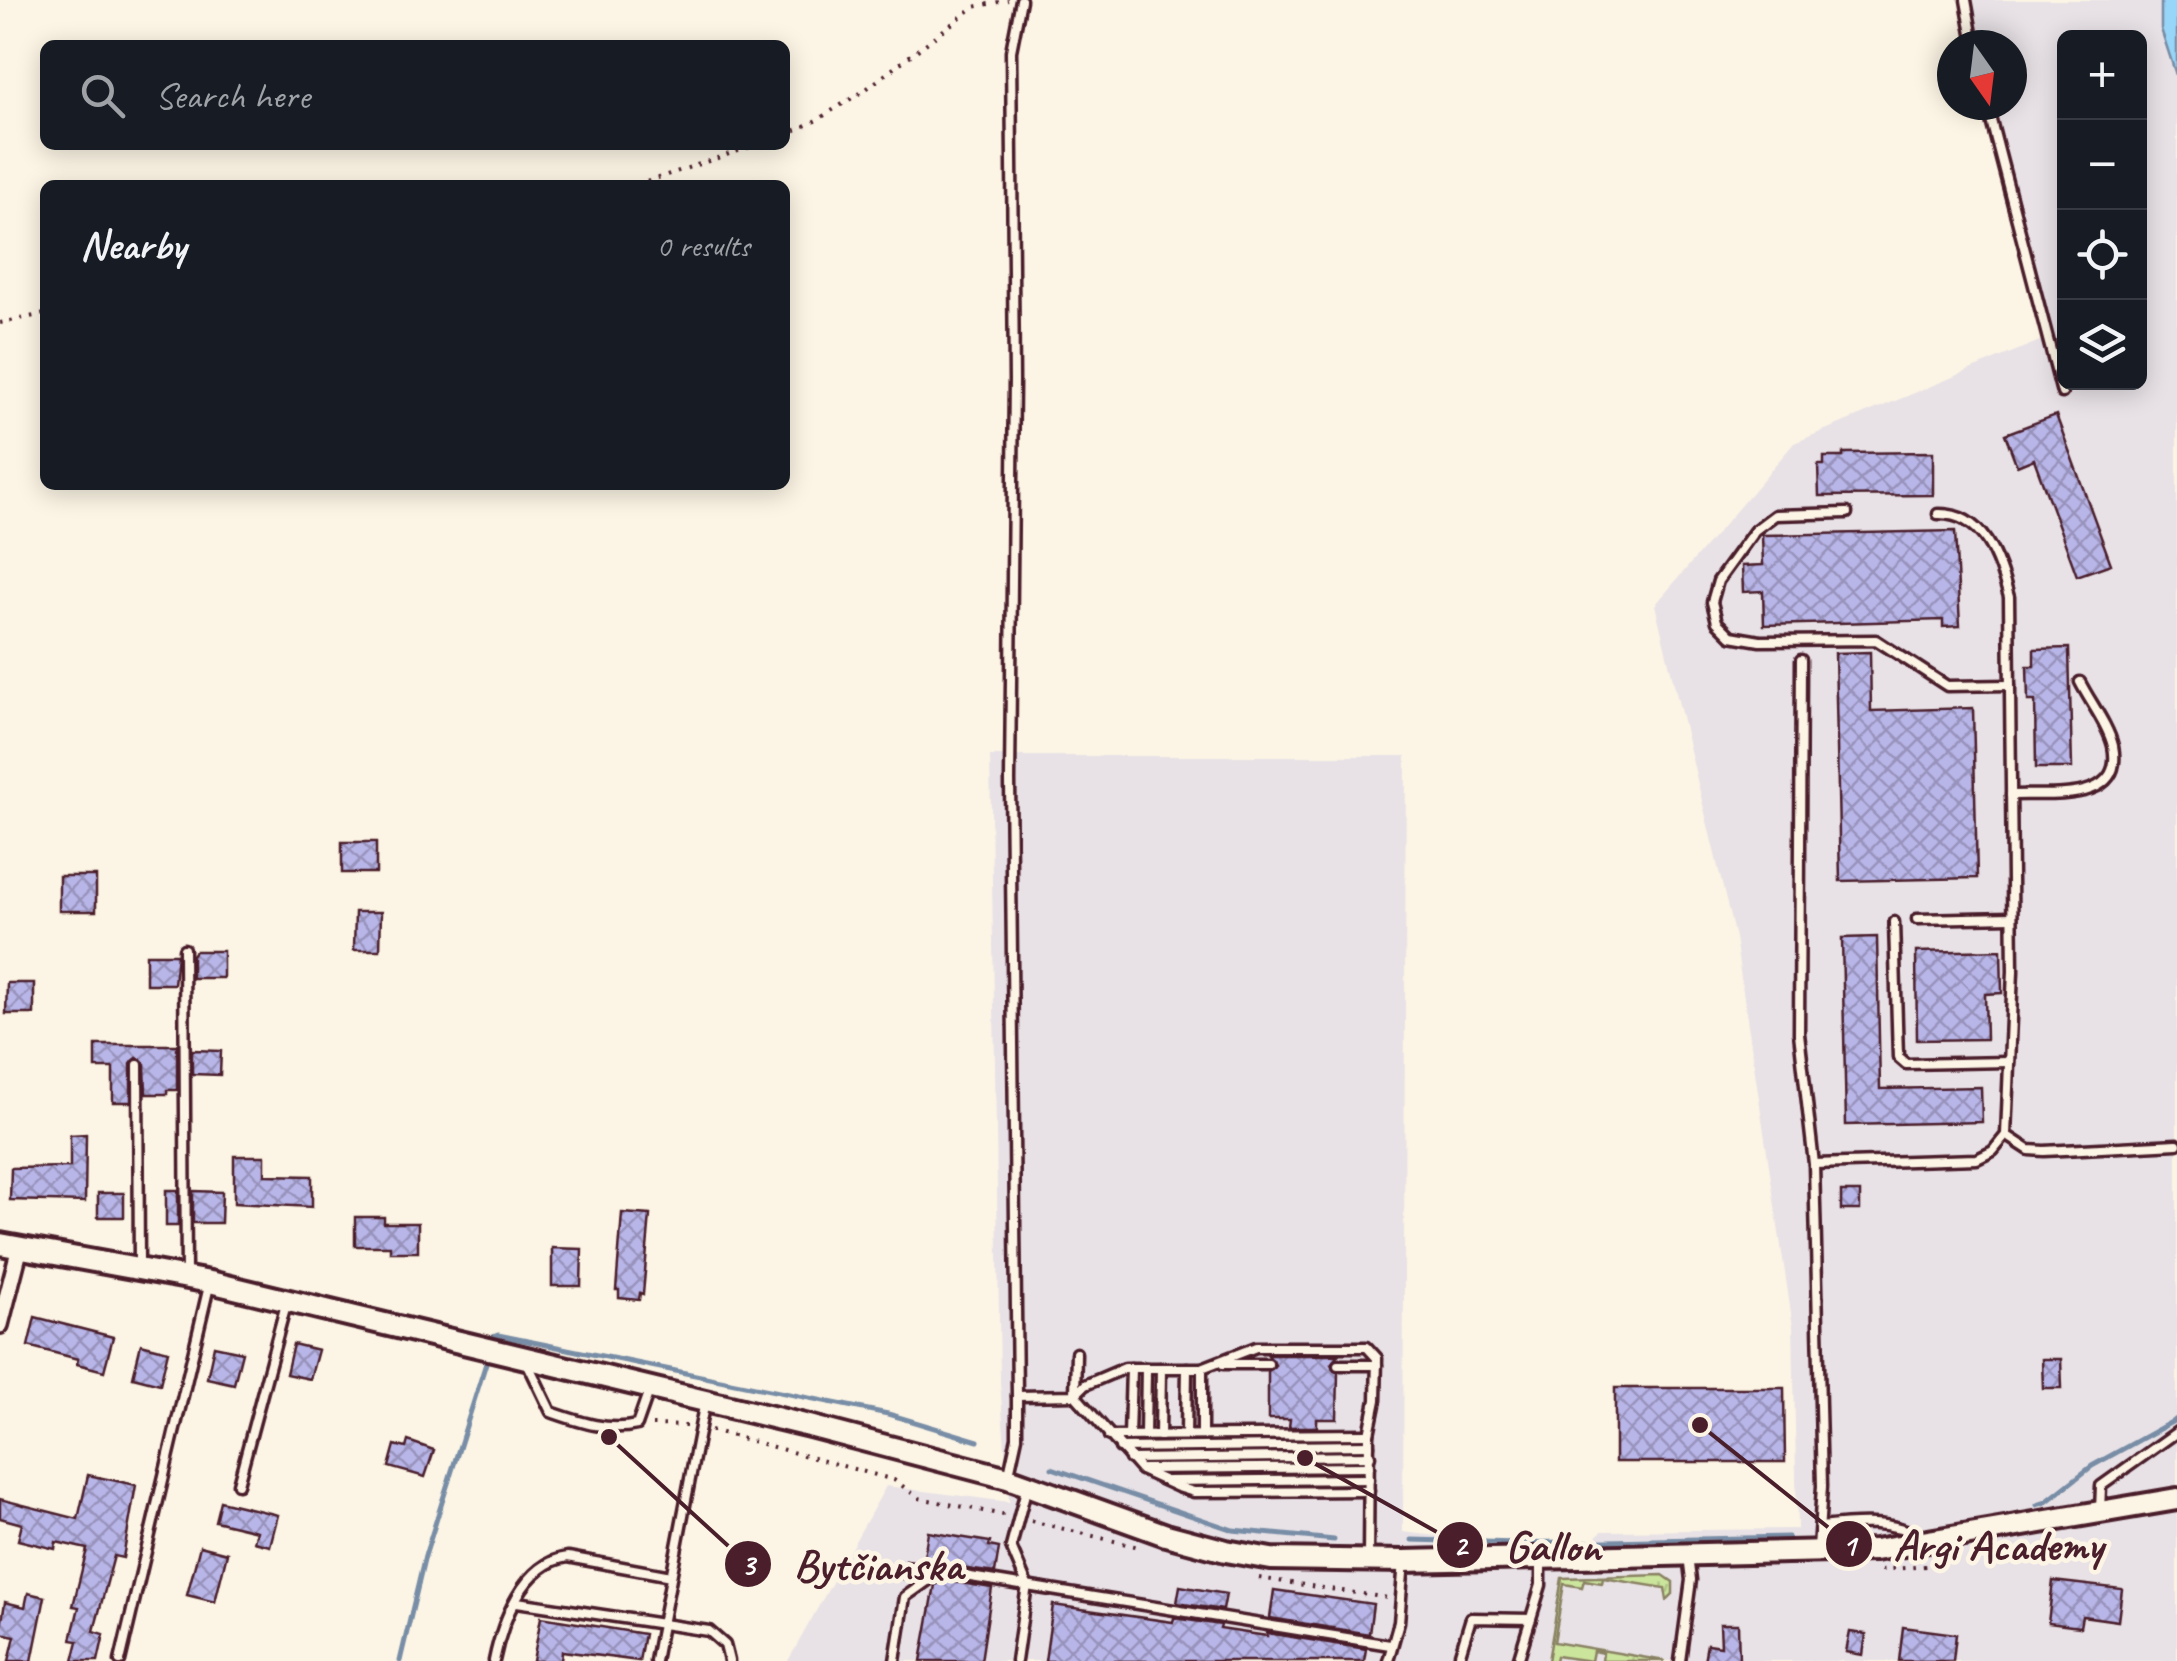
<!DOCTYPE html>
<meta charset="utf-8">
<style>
body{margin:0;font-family:Caveat,sans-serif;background:#20242c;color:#f1f3f6}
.controls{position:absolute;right:30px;top:30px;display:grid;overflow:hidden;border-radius:15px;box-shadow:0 5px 25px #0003}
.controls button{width:90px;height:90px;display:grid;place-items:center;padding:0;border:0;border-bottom:2px solid #363941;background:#171b24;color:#f1f3f6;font:50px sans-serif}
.compass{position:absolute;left:1937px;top:30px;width:90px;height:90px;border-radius:50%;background:#171b24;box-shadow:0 5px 25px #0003;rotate:166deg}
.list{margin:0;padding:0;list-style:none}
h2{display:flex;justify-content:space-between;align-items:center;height:130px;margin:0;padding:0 40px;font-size:42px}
h2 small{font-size:32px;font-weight:400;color:#9ea1a6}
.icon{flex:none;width:55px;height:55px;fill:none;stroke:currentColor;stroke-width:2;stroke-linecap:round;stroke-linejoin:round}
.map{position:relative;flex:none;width:2177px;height:1661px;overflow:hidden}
.search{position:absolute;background:#171b24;box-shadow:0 5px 25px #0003;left:40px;top:40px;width:750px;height:110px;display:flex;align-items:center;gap:25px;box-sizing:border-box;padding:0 35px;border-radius:15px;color:#9ea1a6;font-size:38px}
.panel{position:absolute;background:#171b24;box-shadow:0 5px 25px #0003;left:40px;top:180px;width:750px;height:310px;border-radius:15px}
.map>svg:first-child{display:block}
.built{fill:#e8e2e6;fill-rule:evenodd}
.grass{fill:url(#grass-tufts);stroke:#8a8264;stroke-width:2.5}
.water{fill:#97d6f8;stroke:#788da6;stroke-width:2.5}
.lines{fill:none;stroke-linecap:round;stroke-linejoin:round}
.stream{stroke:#788da6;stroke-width:5}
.building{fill:url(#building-cross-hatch);stroke:#4a1f2b;stroke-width:2.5}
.lane-casing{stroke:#4a1f2b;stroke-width:15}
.street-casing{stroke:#4a1f2b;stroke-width:22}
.secondary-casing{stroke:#4a1f2b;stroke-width:28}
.path{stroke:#4a1f2b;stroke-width:4;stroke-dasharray:2.5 8;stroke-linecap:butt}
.lane{stroke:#fcf5e5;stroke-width:8}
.street{stroke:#fcf5e5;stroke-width:15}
.secondary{stroke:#fcf5e5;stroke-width:20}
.leader{fill:none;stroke:#4a1f2b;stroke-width:4}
.callout-dot{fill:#4a1f2b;stroke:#fcf5e5;stroke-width:4}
.mark-label{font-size:30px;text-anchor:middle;font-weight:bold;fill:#fff}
.callout-label{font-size:45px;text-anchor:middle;font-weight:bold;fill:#4a1f2b;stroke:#fcf5e5;stroke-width:9;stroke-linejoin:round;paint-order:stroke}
</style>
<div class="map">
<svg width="2177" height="1661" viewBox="0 0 2177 1661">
<defs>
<pattern id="grass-tufts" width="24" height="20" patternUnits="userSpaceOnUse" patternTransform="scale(2.5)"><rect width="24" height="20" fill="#cbe59c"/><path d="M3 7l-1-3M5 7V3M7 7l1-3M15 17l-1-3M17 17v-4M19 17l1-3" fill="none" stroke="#b0c487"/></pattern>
<pattern id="building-cross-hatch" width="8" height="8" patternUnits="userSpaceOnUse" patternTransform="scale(2.5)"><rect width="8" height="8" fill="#b8b6e8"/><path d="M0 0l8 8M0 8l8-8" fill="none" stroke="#9893bc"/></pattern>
</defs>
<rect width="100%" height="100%" fill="#fcf5e5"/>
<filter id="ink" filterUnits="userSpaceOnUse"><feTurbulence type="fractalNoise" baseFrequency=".01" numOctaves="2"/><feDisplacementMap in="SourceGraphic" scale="20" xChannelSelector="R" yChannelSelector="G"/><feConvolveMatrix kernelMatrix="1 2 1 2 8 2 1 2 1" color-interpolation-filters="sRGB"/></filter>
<g filter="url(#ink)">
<path class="built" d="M1961,0h200v29l16,49v1583h-1389l98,-175 123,16 -9,-120 -10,-626h416l-3,776 174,20 25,-21 195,-2 -4,-202 -58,-389 -80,-333 139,-162 248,-103 -60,-235h30v-60h-45zM2064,38h76v344h-76z"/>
<polygon class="grass" points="1663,1575 1673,1582 1673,1594 1667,1600 1665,1588 1603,1578 1602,1583 1584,1580 1582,1587 1564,1584 1554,1642 1665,1661 1602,1661 1603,1653 1593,1651 1591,1661 1556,1656 1555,1661 1548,1661 1562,1578"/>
<polygon class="water" points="2161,0 2177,0 2177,78 2161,29"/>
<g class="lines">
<g class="stream">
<polyline points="493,1337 498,1335 888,1414 978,1441"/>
<polyline points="1052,1468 1233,1530 1334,1540"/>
<polyline points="2037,1505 2046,1502 2092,1466 2177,1419"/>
<polyline points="1412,1540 1518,1543 1788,1537"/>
<polyline points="400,1661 425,1556 486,1363"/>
</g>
</g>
<g class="building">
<polygon points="2056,415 2111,564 2077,576 2034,459 2017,466 2005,434"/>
<polygon points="1933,452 1933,495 1819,496 1818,465 1824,465 1824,457 1843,457 1843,453"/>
<polygon points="1955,531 1960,626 1943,627 1943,620 1764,625 1763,591 1743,592 1742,566 1763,565 1762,535"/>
<polygon points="2069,648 2072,768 2036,768 2035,701 2028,701 2027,666 2034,666 2034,649"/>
<polygon points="1870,652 1871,711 1973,708 1977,878 1840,881 1835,653"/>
<rect x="342" y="842" width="34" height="31"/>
<rect x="59" y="876" width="37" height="35"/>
<polygon points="355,912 381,912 380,950 354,950"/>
<polygon points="1877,937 1880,1089 1981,1087 1982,1122 1846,1125 1842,938"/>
<polygon points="2001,950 2002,993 1985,994 1986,1039 1917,1040 1916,952"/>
<polygon points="195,951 223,951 223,978 192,978 192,955"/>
<polygon points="146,954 177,954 174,984 146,984"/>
<polygon points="7,983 34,983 34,1014 6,1014"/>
<polygon points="96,1045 177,1045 177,1090 167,1090 167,1094 146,1094 145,1064 137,1058 131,1064 131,1102 113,1102 113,1068 96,1068"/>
<polygon points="192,1050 221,1051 220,1075 192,1074"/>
<polygon points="86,1134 85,1202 10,1200 11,1168 70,1167 70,1135"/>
<polygon points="234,1156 265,1156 265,1175 312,1176 312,1207 234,1203"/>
<rect x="166" y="1190" width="12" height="36"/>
<polygon points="193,1191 222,1192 221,1223 193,1223"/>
<rect x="1841" y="1192" width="19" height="18"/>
<rect x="98" y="1193" width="26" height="24"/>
<polygon points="622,1213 650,1215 643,1294 640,1293 639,1300 619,1298 619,1290 616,1290"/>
<polygon points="355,1217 384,1217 384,1223 418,1223 418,1252 390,1252 390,1246 355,1246"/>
<polygon points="552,1248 582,1249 581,1286 552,1286"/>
<polygon points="35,1317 113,1337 104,1371 77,1364 78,1359 28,1346"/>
<polygon points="141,1344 168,1351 160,1384 133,1377"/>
<polygon points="293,1344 318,1350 310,1379 286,1374"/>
<polygon points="214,1346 242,1352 234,1384 207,1378"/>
<polygon points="1268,1355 1338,1355 1331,1364 1338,1372 1337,1419 1317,1419 1317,1427 1289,1427 1290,1419 1268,1419 1268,1371 1275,1365"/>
<polygon points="2042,1359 2061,1359 2062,1388 2043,1388"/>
<polygon points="1615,1388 1784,1388 1785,1462 1615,1462"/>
<polygon points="408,1441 434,1450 425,1477 389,1467 395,1445 406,1448"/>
<polygon points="88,1475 136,1485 123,1558 114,1556 94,1631 104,1634 98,1661 73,1661 78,1641 71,1640 79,1607 73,1606 87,1549 56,1542 55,1549 18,1540 22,1524 0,1518 0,1499 78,1519"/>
<polygon points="220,1501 278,1515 270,1546 254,1542 257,1531 215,1521"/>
<polygon points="928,1532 990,1542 989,1546 999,1548 995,1573 940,1565 914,1581 903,1579 906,1561 923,1563"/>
<polygon points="200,1546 227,1553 215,1602 187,1595"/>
<polygon points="942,1580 992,1588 981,1661 921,1661 935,1585"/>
<polygon points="2053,1581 2122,1589 2118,1621 2082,1616 2080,1627 2048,1623"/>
<polygon points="1180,1586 1226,1594 1223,1610 1177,1603"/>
<polygon points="1274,1590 1373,1604 1369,1634 1270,1618"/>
<polygon points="28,1593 45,1597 32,1661 9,1661 15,1636 0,1633 5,1602 25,1607"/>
<polygon points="1053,1605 1173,1622 1174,1618 1221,1625 1220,1629 1267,1636 1267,1633 1366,1649 1364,1661 1045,1661"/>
<polygon points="541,1617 644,1634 639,1661 562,1651 561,1661 533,1661"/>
<polygon points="1720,1624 1738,1624 1739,1661 1704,1661 1707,1644 1721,1646"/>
<polygon points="1903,1627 1956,1634 1953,1661 1899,1661"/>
<polygon points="1850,1632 1866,1634 1863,1655 1846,1652"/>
</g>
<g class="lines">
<g class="lane-casing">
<g id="lane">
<polyline points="1966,0 1974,45"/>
<polyline points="1987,105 2062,393"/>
<polyline points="1847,513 1775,515 1755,530 1718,581 1712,602 1717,622 1731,636 1760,641 1876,640 1947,686 2010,685"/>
<polyline points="1801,660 1799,1033 1814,1164 1822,1486 1818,1549"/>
<path d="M2011,795c37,-2 114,10 102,-49 -5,-21 -23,-44 -33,-64"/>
<polyline points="1917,919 2012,917"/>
<polyline points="1894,922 1898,1057 1906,1064 2009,1062"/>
<polyline points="184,949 186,1277"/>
<polyline points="138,1065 139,1268"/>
<polyline points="2006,1135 2029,1150 2044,1151 2177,1144"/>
<path d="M1814,1164l163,-5 16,-8 13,-16 7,-164 -4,-374c-11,-38 -25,-84 -71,-83"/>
<polyline points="1076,1353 1075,1395 1141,1470 1178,1487 1194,1492 1369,1491"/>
<path d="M527,1362l24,50c29,10 56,20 86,13l12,-34"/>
<polyline points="1223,1364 1268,1364"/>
<polyline points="1338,1365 1377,1365"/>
<polyline points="1017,1396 1075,1395 1085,1385 1125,1368 1202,1368 1256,1347 1367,1347 1377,1358 1376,1400 1369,1434 1368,1561"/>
<polyline points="1186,1435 1187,1368"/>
<polyline points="1202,1435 1202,1368"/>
<polyline points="1109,1436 1369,1434"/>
<polyline points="1129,1436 1131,1368"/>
<polyline points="1145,1436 1146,1368"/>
<polyline points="1160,1436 1161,1368"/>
<polyline points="1120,1448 1369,1445"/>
<polyline points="1130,1459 1370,1456"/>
<polyline points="1144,1469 1369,1467"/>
<polyline points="1008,1478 1017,1437 1017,1396 1010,781 1014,380 1011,51 1021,0"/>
<polyline points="1168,1481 1369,1479"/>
<polyline points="238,1484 286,1304"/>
<polyline points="2100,1511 2101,1486 2177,1432"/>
<path d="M1820,1527c35,-4 72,-8 103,11"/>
<polyline points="517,1602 709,1631 725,1645 729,1661"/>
<polyline points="1460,1654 1471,1618 1531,1619"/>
<polyline points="120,1661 209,1286"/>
<path d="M494,1661c8,-39 29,-98 74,-104l103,19"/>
<polyline points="655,1661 705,1401"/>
<polyline points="895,1661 905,1597 940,1572 1390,1645"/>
<polyline points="1016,1661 1027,1585 1011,1547 1027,1486"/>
<polyline points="1388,1661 1399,1622 1404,1561"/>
<polyline points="1518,1661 1541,1585 1541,1559"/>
<polyline points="1680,1661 1691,1580 1688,1555"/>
</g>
</g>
<g class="street-casing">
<polyline id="street" points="0,1325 20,1247"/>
</g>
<g class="secondary-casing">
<polyline id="secondary" points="0,1244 210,1282 809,1426 1008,1478 1166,1535 1226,1551 1271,1559 1404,1561 1875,1550 2177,1499"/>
</g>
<g class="path">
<polyline points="785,135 817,120 865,90 974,7 1008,0"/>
<polyline points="637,185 756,145"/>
<polyline points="0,323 45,314"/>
<polyline points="652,1425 687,1426"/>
<polyline points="711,1430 894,1480 919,1498 1008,1516"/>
<polyline points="1031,1521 1139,1547"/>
<polyline points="1881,1570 1926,1566"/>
<polyline points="1259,1578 1388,1598"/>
</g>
<use href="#lane" class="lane"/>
<use href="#street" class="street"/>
<use href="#secondary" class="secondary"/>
</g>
</g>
<path class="leader" d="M1700 1425L1849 1544M1305 1458L1460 1545M609 1437L748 1564"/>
<g class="callout-dot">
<circle cx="1700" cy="1425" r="10"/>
<circle cx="1305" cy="1458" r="10"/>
<circle cx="609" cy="1437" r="10"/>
<circle cx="1849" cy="1544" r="25"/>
<circle cx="1460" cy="1545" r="25"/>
<circle cx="748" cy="1564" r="25"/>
</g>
<g class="mark-label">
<text x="1849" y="1555">1</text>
<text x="1460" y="1556">2</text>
<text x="748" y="1575">3</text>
</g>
<g class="callout-label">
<text x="1998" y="1560">Argi Academy</text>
<text x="1553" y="1561">Gallon</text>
<text x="878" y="1580">Bytčianska</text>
</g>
</svg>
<div class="controls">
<button>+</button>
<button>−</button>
<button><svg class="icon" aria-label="locate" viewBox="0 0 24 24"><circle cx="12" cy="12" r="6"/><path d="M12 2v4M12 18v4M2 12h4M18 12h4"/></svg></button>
<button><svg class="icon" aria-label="layers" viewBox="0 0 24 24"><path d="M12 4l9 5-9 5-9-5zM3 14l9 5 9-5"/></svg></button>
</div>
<svg class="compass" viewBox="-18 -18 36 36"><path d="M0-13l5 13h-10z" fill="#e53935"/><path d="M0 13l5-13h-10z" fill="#9ea1a6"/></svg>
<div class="search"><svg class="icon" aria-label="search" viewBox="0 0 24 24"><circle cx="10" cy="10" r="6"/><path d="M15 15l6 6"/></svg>Search here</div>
<section class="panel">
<h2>Nearby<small>0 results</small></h2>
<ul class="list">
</ul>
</section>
</div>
